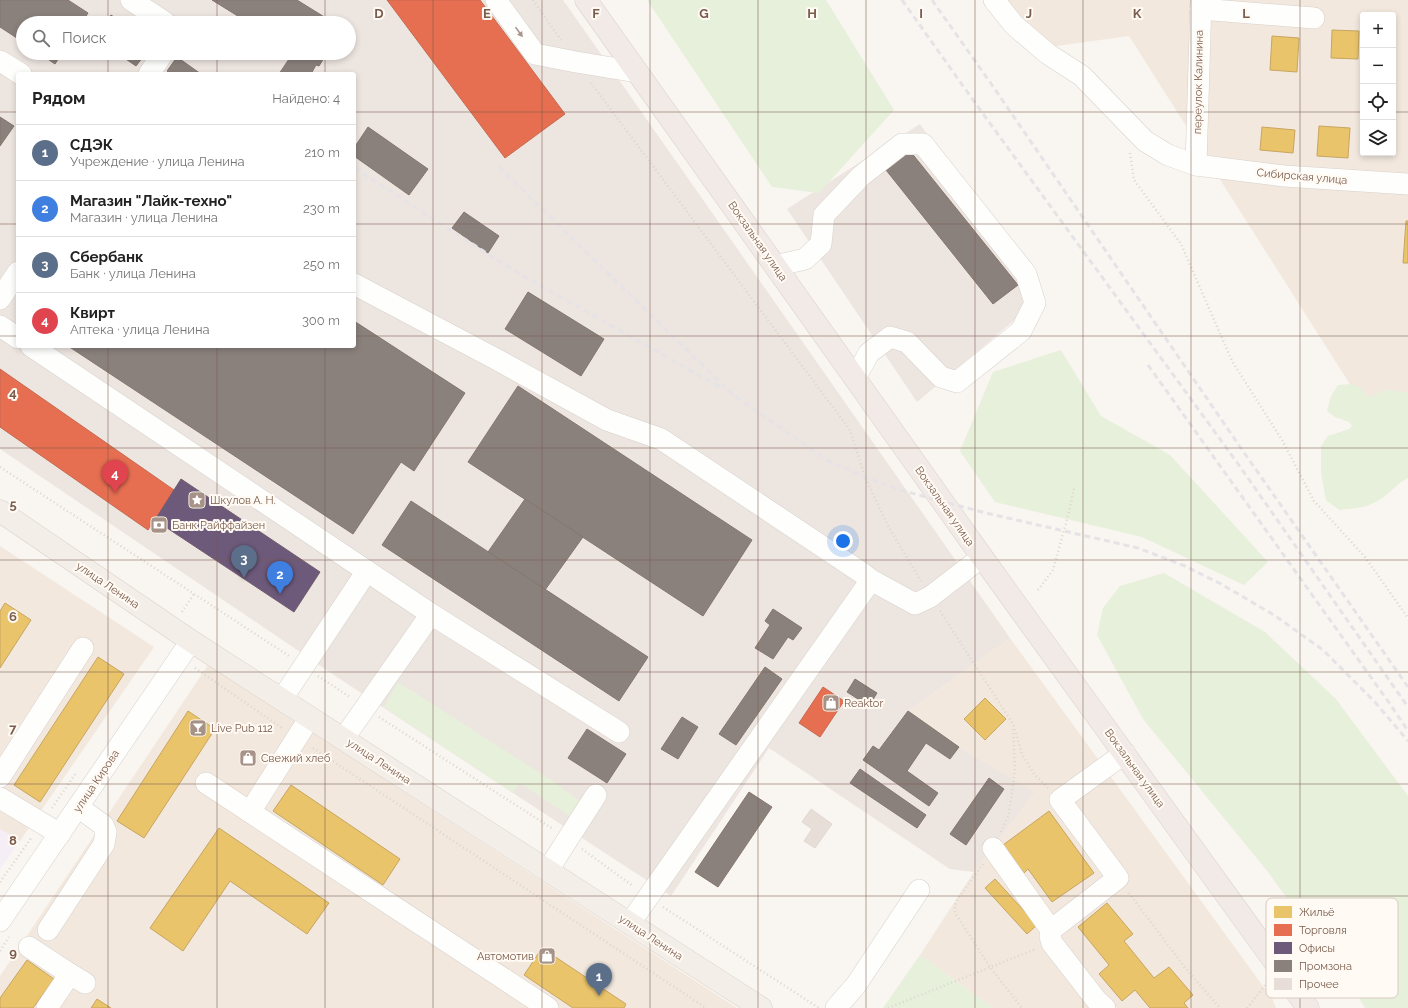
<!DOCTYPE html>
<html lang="ru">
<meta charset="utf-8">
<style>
body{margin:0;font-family:Raleway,sans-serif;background:#f2f2f2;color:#222}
.controls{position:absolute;right:12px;top:12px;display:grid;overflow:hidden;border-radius:4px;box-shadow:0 2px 6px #0003}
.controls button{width:36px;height:36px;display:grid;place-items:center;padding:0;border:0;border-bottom:1px solid #e0e0e0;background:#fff;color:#222;font:20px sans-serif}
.you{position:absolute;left:843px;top:541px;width:14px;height:14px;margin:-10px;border:3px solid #fff;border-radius:50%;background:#1a73e8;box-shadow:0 0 0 6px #1a73e833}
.badge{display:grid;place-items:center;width:26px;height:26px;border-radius:50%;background:#5d544f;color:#fff;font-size:13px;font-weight:700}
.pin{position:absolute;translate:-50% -33px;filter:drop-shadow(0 1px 2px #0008)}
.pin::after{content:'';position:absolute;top:21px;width:14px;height:12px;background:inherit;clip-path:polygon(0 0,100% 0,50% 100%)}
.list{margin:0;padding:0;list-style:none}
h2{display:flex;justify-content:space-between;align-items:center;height:52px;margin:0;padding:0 16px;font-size:17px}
h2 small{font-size:13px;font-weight:400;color:#767676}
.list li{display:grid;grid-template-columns:26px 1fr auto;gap:12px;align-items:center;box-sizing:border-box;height:56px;padding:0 16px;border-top:1px solid #e0e0e0}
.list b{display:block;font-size:15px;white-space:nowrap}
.list p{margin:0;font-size:13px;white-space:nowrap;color:#767676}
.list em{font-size:13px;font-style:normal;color:#767676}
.icon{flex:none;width:22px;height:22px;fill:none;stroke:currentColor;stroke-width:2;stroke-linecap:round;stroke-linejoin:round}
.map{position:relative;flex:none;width:1408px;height:1008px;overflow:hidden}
.search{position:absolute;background:#fff;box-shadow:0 2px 6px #0003;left:16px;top:16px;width:340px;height:44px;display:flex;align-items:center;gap:10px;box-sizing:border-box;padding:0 14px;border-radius:22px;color:#767676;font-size:15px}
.panel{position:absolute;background:#fff;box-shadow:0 2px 6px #0003;left:16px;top:72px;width:340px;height:276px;border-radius:4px}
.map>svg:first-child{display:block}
.residential{fill:#f2e8de;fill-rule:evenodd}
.industrial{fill:#ede5e0;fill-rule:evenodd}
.education{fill:#f6eef6}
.green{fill:#e7f0db}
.homes{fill:#e9c46a;stroke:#c8a561}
.shops{fill:#e76f51;stroke:#c66950}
.offices{fill:#6d597a;stroke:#715a6c}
.industry{fill:#8a817c;stroke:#85766e}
.building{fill:#e6ded7;stroke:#e2d8d2}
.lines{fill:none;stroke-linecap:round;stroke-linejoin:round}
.minor-casing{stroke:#d7d1cb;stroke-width:22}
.major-casing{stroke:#dad1cc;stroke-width:23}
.highway-casing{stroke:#dad1cc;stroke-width:23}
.path{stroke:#dcd5d0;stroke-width:2.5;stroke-dasharray:1 3;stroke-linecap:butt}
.minor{stroke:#fefefd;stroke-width:21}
.major{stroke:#f3eee8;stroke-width:22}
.highway{stroke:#f2eae7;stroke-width:22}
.rail{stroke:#e6e3e7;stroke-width:3;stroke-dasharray:6 4;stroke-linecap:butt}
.oneway{fill:#a8958b}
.grid{fill:none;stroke:#7a5c4d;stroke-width:1;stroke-opacity:0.55}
.labels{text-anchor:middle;stroke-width:4;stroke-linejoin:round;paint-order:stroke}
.street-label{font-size:11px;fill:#7a5c4d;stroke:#fffaf3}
.poi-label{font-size:11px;fill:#7a5c4d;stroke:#fffaf3;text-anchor:start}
.key{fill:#fffaf3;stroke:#d7cbc1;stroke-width:1}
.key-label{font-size:11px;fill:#7a5c4d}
.grid-label{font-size:13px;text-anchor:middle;font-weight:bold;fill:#7a5c4d;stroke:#fffaf3;stroke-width:4;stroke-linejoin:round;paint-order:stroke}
</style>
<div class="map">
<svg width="1408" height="1008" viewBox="0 0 1408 1008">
<rect width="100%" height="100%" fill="#f9f5f0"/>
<g class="residential">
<path d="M1008,0h400v431l-31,-4 -248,-391 -87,12zM1363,15h30v138h-30z"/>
<polygon points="0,546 154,647 20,841 0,829"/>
<polygon points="1010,638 1273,1000 1276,1008 993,1008 920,955 974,872 1033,792 959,747 908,711"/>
<polygon points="208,665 737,1008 0,1008 0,976"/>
</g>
<g class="industrial">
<path d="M0,0h563l447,638 -102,73 51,36 75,45 -60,80 -24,-3 -181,-121 -98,148 -158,-103 -176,-116 -337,-228zM23,23h326v30h-326zM18,74h336v272h-336z"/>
<polygon points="920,124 1042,297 917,402 787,209"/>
</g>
<polygon class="education" points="0,829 20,841 0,869"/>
<g class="green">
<polygon points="647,0 826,0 894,110 819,193 772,187"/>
<polygon points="1061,350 1101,416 1170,455 1268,562 1244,585 1142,537 995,502 960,451 993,372"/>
<path d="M1352,384l10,4 5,8c10,1 7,-2 15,-5 8,-3 18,1 26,2v85c-9,4 -14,11 -22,17 -16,13 -28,13 -47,15l-13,-10 -5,-27v-27l7,-10 21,-7 3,-3 -3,-4 -14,-5 -8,-6 4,-15 7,-11z"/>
<polygon points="1164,573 1265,632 1336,699 1408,796 1408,1008 1365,1008 1357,995 1268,872 1143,719 1097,635 1103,608 1120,586"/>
<polygon points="398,682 551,780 584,804 574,819 520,783 513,793 384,707"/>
<polygon points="920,955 993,1008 883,1008"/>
</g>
<g class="homes">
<polygon points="1332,30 1359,31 1358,59 1331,58"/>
<polygon points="1272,36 1299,38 1297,72 1270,70"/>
<polygon points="1319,126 1350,128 1348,158 1317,156"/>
<polygon points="1262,127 1295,130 1293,153 1260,150"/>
<polygon points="1406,221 1408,221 1408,263 1403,263"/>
<polygon points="5,603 31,620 0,668 0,611"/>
<polygon points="98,657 124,674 40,802 14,785"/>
<polygon points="985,698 1006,719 985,740 964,719"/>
<polygon points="188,711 215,729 144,838 117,821"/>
<polygon points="291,785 400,859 383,885 273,811"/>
<polygon points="1049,811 1094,873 1052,902 1028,869 1024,873 1003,845"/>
<polygon points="219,828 329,903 307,934 230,881 183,951 150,928"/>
<polygon points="995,879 1037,925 1027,934 985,888"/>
<polygon points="1107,903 1133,934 1124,941 1154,978 1169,967 1193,995 1184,1003 1188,1008 1150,1008 1135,990 1122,1001 1099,974 1109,965 1078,927"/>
<polygon points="542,948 626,1004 624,1008 573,1008 524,975"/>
<polygon points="27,960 54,979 33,1008 0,1008 0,998"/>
<polygon points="97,999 111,1008 91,1008"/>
</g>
<g class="shops">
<polygon points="387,0 480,0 565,114 505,158"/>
<polygon points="0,369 174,490 148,530 0,427"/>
<polygon points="823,687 844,701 820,737 799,723"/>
</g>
<polygon class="offices" points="181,479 320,572 294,612 155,520"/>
<g class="industry">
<polygon points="0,0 68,0 88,13 82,23 23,23 23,42 0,27"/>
<polygon points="212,0 297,0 334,23 249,23"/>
<polygon points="111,15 123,23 105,23"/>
<polygon points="39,53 62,53 55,64"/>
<polygon points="117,53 146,53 136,66"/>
<polygon points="293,53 327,53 319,66 316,65 311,74 279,74"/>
<polygon points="177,57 201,74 171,74 167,71"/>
<polygon points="0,117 14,126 0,146"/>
<polygon points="368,127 428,169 409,195 354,156 354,148"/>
<polygon points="910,151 1018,285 993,304 886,170"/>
<polygon points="464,212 499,236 488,253 452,228"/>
<polygon points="528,292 604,339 581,376 505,329"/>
<polygon points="354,321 465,393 414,471 401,462 353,534 68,346 354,346"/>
<polygon points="518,386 752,540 703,616 468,462"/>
<polygon points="525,499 583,537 545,590 488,552"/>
<polygon points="411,501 648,657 619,701 382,545"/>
<polygon points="773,609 802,628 793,640 788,637 773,659 755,648 770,625 765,621"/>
<polygon points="765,667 782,679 736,745 719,734"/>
<polygon points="855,679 877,693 869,706 847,692"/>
<polygon points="908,711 959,747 950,759 926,743 907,771 938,793 929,806 863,760 873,746 879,750"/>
<polygon points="682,717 698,727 678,759 661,749"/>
<polygon points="587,729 626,754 607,783 568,758"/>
<polygon points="860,769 926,815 917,828 850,783"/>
<polygon points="989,778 1004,789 966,845 950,834"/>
<polygon points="749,792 772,807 718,887 695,872"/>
</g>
<polygon class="building" points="811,809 832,824 815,848 804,841 812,829 802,822"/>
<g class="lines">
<g class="minor-casing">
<g id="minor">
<polyline points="131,0 166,23"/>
<polyline points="496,0 535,54 576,62 637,72"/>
<polyline points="994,0 1014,25 1048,54 1082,76 1145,141 1168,155 1196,165 1284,176 1408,184"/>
<polyline points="1200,9 1314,18"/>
<polyline points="0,61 21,74"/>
<polyline points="149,74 163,53"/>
<polyline points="1196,165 1201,0"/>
<polyline points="775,266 805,259 821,244 824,215 861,176 902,144 923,144 1026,274 1035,303 1021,331 957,382 941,377 907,342 890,337 869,353 855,378"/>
<polyline points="354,284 494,358 607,420 661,439 862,573 871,580 915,604 930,597 982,557"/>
<polyline points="0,299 18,272"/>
<polyline points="0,326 18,338"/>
<polyline points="31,346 431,614 619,732"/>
<polyline points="282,699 367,571"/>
<polyline points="344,738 431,614"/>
<polyline points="0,777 83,648"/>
<polyline points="206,783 250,812 310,717"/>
<polyline points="0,798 60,834"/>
<polyline points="250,812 548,1008"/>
<polyline points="993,848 1051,930"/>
<polyline points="548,870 596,795"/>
<polyline points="0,921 191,641"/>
<polyline points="630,923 871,580"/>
<polyline points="48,930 104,844 106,832 103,825 78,807"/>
<polyline points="29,947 70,974"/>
<polyline points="47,1008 70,974 85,983"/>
<polyline points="836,1008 856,985 919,890"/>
<polyline points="1105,1008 1097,1001 1052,943 1050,936 1051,930 1118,878 1060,800 1125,753"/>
</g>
</g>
<g class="major-casing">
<polyline id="major" points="0,511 191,641 761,1008"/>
</g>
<g class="highway-casing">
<polyline id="highway" points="586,0 982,557 1308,1008"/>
</g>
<g class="path">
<polyline points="533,0 561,40"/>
<polyline points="591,83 850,430 865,477 888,526 921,581"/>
<polyline points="1130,153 1134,180 1181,244 1232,361 1282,440 1314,501 1365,557 1408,618"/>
<polyline points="0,467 289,656"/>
<polyline points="1038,590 1053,570 1069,512 1074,488"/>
<polyline points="940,611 1013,724 1022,754 1034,774 1048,788"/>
<polyline points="182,612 194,594"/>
<polyline points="195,668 282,728"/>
<polyline points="318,676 350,697"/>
<polyline points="379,717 553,829"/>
<polyline points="313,748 706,1008"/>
<polyline points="52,808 76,773"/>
<polyline points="1001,832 1009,814 1015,769 1013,729"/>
<polyline points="582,849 633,886"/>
<polyline points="983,864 959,897 955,905 955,913 990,967 1022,1008"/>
<polyline points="0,882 32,837"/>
<polyline points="1129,893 1186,969 1220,1008"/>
<polyline points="663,907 819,1008"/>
<polyline points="0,951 9,937"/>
<polyline points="1296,960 1304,955"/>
<polyline points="888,1008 1036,949"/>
<polyline points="1247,1008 1267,983"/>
</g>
<use href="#minor" class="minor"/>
<use href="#major" class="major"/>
<use href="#highway" class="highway"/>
<g class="rail">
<polyline points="902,0 973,100 1236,461 1408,707"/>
<polyline points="932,0 992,85 1245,454 1408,687"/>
<polyline points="499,167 731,393 830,462 865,477 900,490 986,513 1138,548 1185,566 1221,584 1274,615 1323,650 1374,701 1408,741"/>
<polyline points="354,168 513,270 720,387"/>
<polyline points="1148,365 1390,704 1408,731"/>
</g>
</g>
<defs><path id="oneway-solid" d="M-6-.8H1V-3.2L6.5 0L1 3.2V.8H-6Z"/></defs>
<use class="oneway" href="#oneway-solid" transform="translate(519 32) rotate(54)"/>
<path class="grid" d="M108,0v23M217,0v23M325,0v23M433,0v1008M542,0v1008M650,0v1008M758,0v1008M866,0v1008M975,0v1008M1083,0v1008M1191,0v1008M1300,0v1008M108,53v21M217,53v21M325,53v21M0,112h18M354,112h1009M1393,112h15M0,224h18M354,224h1054M0,336h18M354,336h1054M108,346v662M217,346v662M325,346v662M0,448h1408M0,560h1408M0,672h1408M0,784h1408M0,896h1408"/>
<defs>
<g id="sight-square" transform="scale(0.9)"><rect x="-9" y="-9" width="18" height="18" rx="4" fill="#a69286" stroke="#fffaf3"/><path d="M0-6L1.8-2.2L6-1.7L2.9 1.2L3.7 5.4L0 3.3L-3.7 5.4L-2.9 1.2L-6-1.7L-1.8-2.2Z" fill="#fff"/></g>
<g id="bank-square" transform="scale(0.9)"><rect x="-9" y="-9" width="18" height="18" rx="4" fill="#a69286" stroke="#fffaf3"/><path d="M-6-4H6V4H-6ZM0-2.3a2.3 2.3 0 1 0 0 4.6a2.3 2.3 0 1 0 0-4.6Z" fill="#fff"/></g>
<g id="shop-square" transform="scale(0.9)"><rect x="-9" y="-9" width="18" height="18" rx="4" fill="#a69286" stroke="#fffaf3"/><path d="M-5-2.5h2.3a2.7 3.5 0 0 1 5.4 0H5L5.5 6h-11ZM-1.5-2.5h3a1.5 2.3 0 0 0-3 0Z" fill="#fff"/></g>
<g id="bar-square" transform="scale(0.9)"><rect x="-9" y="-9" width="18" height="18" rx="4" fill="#a69286" stroke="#fffaf3"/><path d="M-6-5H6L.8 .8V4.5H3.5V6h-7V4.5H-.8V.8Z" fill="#fff"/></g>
</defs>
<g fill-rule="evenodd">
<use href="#sight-square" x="197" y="500"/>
<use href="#bank-square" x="159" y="525"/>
<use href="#shop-square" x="831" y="703"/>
<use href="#bar-square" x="198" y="728"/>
<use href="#shop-square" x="248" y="758"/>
<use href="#shop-square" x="547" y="956"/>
</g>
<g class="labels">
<g class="street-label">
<text transform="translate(1198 82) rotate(-89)" y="4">переулок Калинина</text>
<text transform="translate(1302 176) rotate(5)" y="4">Сибирская улица</text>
<text transform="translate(758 241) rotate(55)" y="4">Вокзальная улица</text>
<text transform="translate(945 506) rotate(55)" y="4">Вокзальная улица</text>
<text transform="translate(108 585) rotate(34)" y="4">улица Ленина</text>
<text transform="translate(379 761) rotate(33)" y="4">улица Ленина</text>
<text transform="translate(1135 768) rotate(54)" y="4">Вокзальная улица</text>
<text transform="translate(96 781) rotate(-56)" y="4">улица Кирова</text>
<text transform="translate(651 937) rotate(33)" y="4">улица Ленина</text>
</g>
<g class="poi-label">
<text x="210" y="504">Шкулов А. Н.</text>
<text x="172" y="529">Банк Райффайзен</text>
<text x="844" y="707">Reaktor</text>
<text x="211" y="732">Live Pub 112</text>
<text x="261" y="762">Свежий хлеб</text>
<text x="534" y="960" text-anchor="end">Автомотив</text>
</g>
</g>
<rect x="1266" y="898" width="132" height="100" rx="6" class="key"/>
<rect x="1274" y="906" width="18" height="12" fill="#e9c46a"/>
<rect x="1274" y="924" width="18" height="12" fill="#e76f51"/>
<rect x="1274" y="942" width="18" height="12" fill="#6d597a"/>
<rect x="1274" y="960" width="18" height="12" fill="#8a817c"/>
<rect x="1274" y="978" width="18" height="12" fill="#e6ded7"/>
<g class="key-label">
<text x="1299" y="916">Жильё</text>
<text x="1299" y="934">Торговля</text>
<text x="1299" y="952">Офисы</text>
<text x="1299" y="970">Промзона</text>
<text x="1299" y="988">Прочее</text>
</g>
<g class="grid-label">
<text x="379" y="18">D</text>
<text x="487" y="18">E</text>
<text x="596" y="18">F</text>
<text x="704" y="18">G</text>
<text x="812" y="18">H</text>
<text x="921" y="18">I</text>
<text x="1029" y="18">J</text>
<text x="1137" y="18">K</text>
<text x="1246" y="18">L</text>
<text x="13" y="397">4</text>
<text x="13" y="509">5</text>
<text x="13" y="621">6</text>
<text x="13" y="733">7</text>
<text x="13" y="845">8</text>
<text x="13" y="957">9</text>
</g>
</svg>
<div class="controls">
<button>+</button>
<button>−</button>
<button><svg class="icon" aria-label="locate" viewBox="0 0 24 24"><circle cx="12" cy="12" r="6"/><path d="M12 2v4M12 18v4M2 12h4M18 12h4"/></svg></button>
<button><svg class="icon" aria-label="layers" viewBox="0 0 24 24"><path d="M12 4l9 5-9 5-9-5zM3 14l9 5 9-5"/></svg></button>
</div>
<div class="you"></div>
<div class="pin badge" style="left:599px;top:996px;background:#5c6f8a">1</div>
<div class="pin badge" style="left:280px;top:594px;background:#3f7fe0">2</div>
<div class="pin badge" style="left:244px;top:578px;background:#5c6f8a">3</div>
<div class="pin badge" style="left:115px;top:493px;background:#e0444e">4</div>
<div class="search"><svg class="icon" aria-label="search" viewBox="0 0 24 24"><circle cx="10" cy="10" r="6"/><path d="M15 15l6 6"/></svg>Поиск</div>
<section class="panel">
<h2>Рядом<small>Найдено: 4</small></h2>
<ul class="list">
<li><span class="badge" style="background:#5c6f8a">1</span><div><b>СДЭК</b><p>Учреждение · улица Ленина</p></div><em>210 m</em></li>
<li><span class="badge" style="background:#3f7fe0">2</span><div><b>Магазин &quot;Лайк-техно&quot;</b><p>Магазин · улица Ленина</p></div><em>230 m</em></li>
<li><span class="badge" style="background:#5c6f8a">3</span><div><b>Сбербанк</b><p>Банк · улица Ленина</p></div><em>250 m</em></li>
<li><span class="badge" style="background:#e0444e">4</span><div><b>Квирт</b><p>Аптека · улица Ленина</p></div><em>300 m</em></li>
</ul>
</section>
</div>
